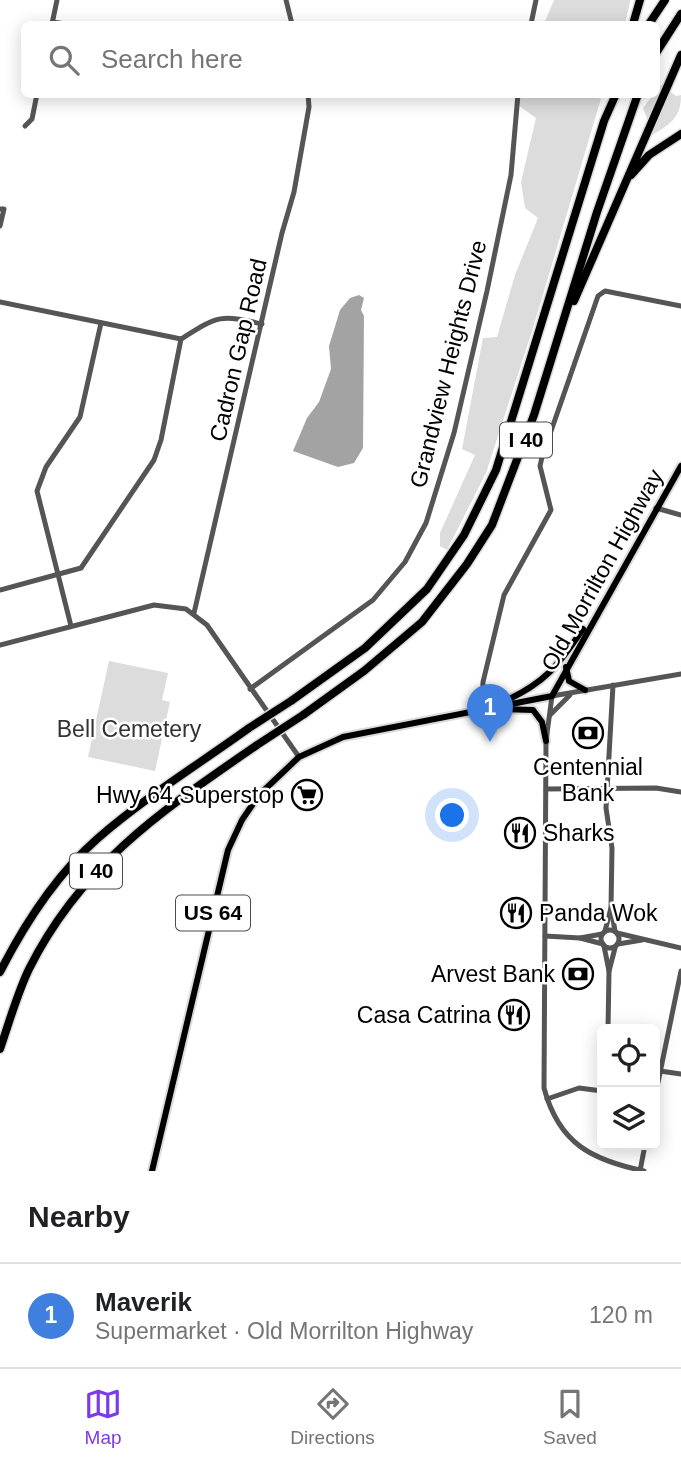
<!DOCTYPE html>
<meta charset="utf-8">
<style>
body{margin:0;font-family:Helvetica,sans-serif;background:#f6f6f6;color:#202124}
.controls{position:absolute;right:21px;bottom:21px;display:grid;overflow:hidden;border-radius:10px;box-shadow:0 4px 18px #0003}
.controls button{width:63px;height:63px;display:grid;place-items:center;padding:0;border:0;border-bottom:2px solid #e0e0e0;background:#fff;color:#202124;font:35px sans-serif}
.you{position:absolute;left:453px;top:816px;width:24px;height:24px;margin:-18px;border:5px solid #fff;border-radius:50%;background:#1a73e8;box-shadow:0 0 0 10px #1a73e833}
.badge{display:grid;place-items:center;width:46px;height:46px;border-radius:50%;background:#7c3aed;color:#fff;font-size:23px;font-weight:700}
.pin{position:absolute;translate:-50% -58px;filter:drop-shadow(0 2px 4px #0008)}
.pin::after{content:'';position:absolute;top:37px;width:24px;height:21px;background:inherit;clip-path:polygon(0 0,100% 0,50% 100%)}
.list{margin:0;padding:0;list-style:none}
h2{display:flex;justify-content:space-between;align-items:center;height:91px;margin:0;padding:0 28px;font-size:30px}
h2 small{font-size:23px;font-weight:400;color:#757577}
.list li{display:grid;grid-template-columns:46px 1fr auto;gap:21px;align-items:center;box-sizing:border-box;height:105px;padding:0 28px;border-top:2px solid #e0e0e0}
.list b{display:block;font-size:26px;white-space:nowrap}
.list p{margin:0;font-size:23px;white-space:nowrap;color:#757577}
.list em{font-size:23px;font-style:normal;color:#757577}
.icon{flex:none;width:38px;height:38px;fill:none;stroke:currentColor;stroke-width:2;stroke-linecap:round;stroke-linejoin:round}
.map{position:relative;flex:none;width:681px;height:1171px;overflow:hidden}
.search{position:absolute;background:#fff;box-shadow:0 4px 18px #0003;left:21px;right:21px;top:21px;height:77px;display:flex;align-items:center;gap:18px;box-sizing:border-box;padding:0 24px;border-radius:10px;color:#757577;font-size:26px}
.sheet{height:196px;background:#fff}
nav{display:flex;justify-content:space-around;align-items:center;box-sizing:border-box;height:98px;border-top:2px solid #e0e0e0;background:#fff;font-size:19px;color:#757577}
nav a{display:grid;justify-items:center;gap:4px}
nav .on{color:#7c3aed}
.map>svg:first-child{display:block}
.green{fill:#dcdcdc}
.water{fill:#a3a3a3}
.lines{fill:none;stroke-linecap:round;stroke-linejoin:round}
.major-casing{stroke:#dbdbdb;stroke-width:10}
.highway-casing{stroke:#dbdbdb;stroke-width:11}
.minor{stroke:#555;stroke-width:5}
.major{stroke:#000;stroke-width:6}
.highway{stroke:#000;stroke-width:8}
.highway-bridge-casing{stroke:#dbdbdb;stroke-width:11;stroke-linecap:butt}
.highway-bridge{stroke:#000;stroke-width:8}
.labels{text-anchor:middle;stroke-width:5;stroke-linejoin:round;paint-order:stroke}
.shield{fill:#fff;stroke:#4c4c4c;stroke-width:2}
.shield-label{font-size:21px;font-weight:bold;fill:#000}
.street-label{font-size:23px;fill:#000;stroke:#fff}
.park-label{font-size:23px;fill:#333;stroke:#fff}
.poi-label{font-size:23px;fill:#000;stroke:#fff;text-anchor:end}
</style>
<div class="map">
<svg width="681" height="1171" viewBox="0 0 681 1171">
<rect width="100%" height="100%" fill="#fff"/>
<g class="green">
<polygon points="554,0 630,0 630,2 625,24 544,24"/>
<path d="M661,85l15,11 5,-1c0,25 -13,30 -32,42l-8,-2 7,-14 -5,-13z"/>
<polygon points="520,95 602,95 534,325 486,473 447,550 440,546 440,533 475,455 462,449 483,338 497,337 515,275 538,218 525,208 521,182 536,118 518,105"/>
<polygon points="109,661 168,673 162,700 170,702 155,771 88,757"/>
</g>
<polygon class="water" points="359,295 364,298 361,310 364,316 363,448 354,463 338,467 293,451 307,418 319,402 331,369 329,346 340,310 350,298"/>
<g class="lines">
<g class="major-casing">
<g id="major">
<polyline points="566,667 569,681 585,690"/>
<path d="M503,702c42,-19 55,-36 80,-73"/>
<polyline points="501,709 533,710 542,722 546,741"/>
<polyline points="152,1171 228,850 242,820 259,795 299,757 343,737 552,696 681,466"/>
</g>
</g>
<g class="highway-casing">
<g id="highway">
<polyline points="633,24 640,0"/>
<polyline points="649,24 665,0"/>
<polyline points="656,53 681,14"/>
<polyline points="631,175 649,155 681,134"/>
<polyline points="574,301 681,55"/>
<polyline points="291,701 365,648 427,589 464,535 496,470 604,121 616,94"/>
<polyline points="303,715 364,671 422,622 467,564 492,525 534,415 597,212 638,94"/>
<path d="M0,972c25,-49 55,-96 97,-133 47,-41 102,-75 152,-111"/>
<path d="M0,1049c9,-26 17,-55 29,-80 53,-106 134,-159 228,-224"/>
</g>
</g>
<g class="minor">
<polyline points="286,0 292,24"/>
<polyline points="52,22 66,24"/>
<polyline points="52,24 57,0"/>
<polyline points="531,24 536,0"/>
<polyline points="25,126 32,119 37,94"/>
<polyline points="0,209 4,209 0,226"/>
<path d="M0,302l181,37c37,-23 38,-25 81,-15"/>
<polyline points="656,508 681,515"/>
<polyline points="0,590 81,568 154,460 161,440 181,339"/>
<polyline points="194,613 282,233 294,192 309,107 308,94"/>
<polyline points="71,626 37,491 46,467 80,417 101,323"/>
<polyline points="0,645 154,605 186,609 207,625 299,757"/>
<polyline points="613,685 606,808 612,848 611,908 615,931"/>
<polyline points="250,689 373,600 405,562 426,523 454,433 487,291 511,175 518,94"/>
<polyline points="482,709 483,682 504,595 551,510 540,466 542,457 598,296 605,291 681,306"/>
<polyline points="550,715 570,695"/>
<polyline points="546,789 656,788 681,792"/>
<circle cx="610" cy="939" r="9"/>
<polyline points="605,931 611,908"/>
<polyline points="617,933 681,948"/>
<polyline points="545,936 580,938 603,944"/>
<polyline points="580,938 602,934"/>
<polyline points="618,944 642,940"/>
<polyline points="604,946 609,971 608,1029"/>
<polyline points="609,971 615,948"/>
<polyline points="660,1071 681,1074"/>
<polyline points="655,1097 681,971"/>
<polyline points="547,1099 579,1088 602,1091"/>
<polyline points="640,1171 645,1145"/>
<path d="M644,1171c-52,-11 -85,-27 -100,-83l2,-347 6,-45 129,-22"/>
</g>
<use href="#major" class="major"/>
<use href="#highway" class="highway"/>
<g class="highway-bridge-casing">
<g id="highway-bridge">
<polyline points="249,728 291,701"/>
<polyline points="257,745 303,715"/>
</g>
</g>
<use href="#highway-bridge" class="highway-bridge"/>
</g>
<defs>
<g id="bank-ring" transform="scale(1.575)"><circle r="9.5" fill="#fff" stroke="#000" stroke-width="1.5"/><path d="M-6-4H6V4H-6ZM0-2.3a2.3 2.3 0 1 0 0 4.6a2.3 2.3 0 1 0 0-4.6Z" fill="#000"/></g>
<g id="supermarket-ring" transform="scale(1.575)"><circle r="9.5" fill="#fff" stroke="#000" stroke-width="1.5"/><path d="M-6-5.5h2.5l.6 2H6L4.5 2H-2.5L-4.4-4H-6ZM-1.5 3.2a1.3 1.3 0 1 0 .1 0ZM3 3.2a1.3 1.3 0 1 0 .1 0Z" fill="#000"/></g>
<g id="restaurant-ring" transform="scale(1.575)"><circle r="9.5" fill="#fff" stroke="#000" stroke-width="1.5"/><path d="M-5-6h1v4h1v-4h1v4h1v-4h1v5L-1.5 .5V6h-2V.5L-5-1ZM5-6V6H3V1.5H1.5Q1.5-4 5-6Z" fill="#000"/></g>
</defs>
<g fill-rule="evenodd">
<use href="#bank-ring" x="588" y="733"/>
<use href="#supermarket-ring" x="307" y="795"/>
<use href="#restaurant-ring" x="520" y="833"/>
<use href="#restaurant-ring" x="516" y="913"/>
<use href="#bank-ring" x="578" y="974"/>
<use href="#restaurant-ring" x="514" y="1015"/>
</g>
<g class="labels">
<g class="shield">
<rect x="500" y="422.5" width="52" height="35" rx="5"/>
<rect x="70" y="853.5" width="52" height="35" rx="5"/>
<rect x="176" y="895.5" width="74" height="35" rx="5"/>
</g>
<g class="shield-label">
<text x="526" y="447">I 40</text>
<text x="96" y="878">I 40</text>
<text x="213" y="920">US 64</text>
</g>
<g class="street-label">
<text transform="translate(238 350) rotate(-77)" y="8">Cadron Gap Road</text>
<text transform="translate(448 364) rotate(-76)" y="8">Grandview Heights Drive</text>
<text transform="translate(602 570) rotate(-61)" y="8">Old Morrilton Highway</text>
</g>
<g class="park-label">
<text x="129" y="737">Bell Cemetery</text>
</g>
<g class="poi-label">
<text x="588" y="775" text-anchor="middle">Centennial<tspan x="588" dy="26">Bank</tspan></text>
<text x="284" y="803">Hwy 64 Superstop</text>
<text x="543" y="841" text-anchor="start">Sharks</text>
<text x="539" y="921" text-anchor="start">Panda Wok</text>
<text x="555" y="982">Arvest Bank</text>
<text x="491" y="1023">Casa Catrina</text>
</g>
</g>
</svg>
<div class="controls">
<button><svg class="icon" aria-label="locate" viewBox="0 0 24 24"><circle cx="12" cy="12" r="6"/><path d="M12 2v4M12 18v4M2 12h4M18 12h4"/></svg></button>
<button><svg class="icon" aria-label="layers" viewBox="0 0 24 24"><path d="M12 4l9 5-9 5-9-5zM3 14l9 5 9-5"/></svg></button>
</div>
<div class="you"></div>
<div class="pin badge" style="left:490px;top:742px;background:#3f7fe0">1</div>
<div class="search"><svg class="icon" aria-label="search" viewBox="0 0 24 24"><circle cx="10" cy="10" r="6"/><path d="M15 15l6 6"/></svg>Search here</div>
</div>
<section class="sheet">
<h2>Nearby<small></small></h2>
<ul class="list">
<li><span class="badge" style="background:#3f7fe0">1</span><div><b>Maverik</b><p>Supermarket · Old Morrilton Highway</p></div><em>120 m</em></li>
</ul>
</section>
<nav>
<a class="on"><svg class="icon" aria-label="map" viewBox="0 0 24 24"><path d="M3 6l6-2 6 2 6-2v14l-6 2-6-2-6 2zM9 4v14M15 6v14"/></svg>Map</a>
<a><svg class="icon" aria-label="directions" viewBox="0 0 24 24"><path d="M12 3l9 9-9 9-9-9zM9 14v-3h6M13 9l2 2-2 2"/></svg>Directions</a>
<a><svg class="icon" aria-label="saved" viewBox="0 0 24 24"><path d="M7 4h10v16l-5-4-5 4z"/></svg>Saved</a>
</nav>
